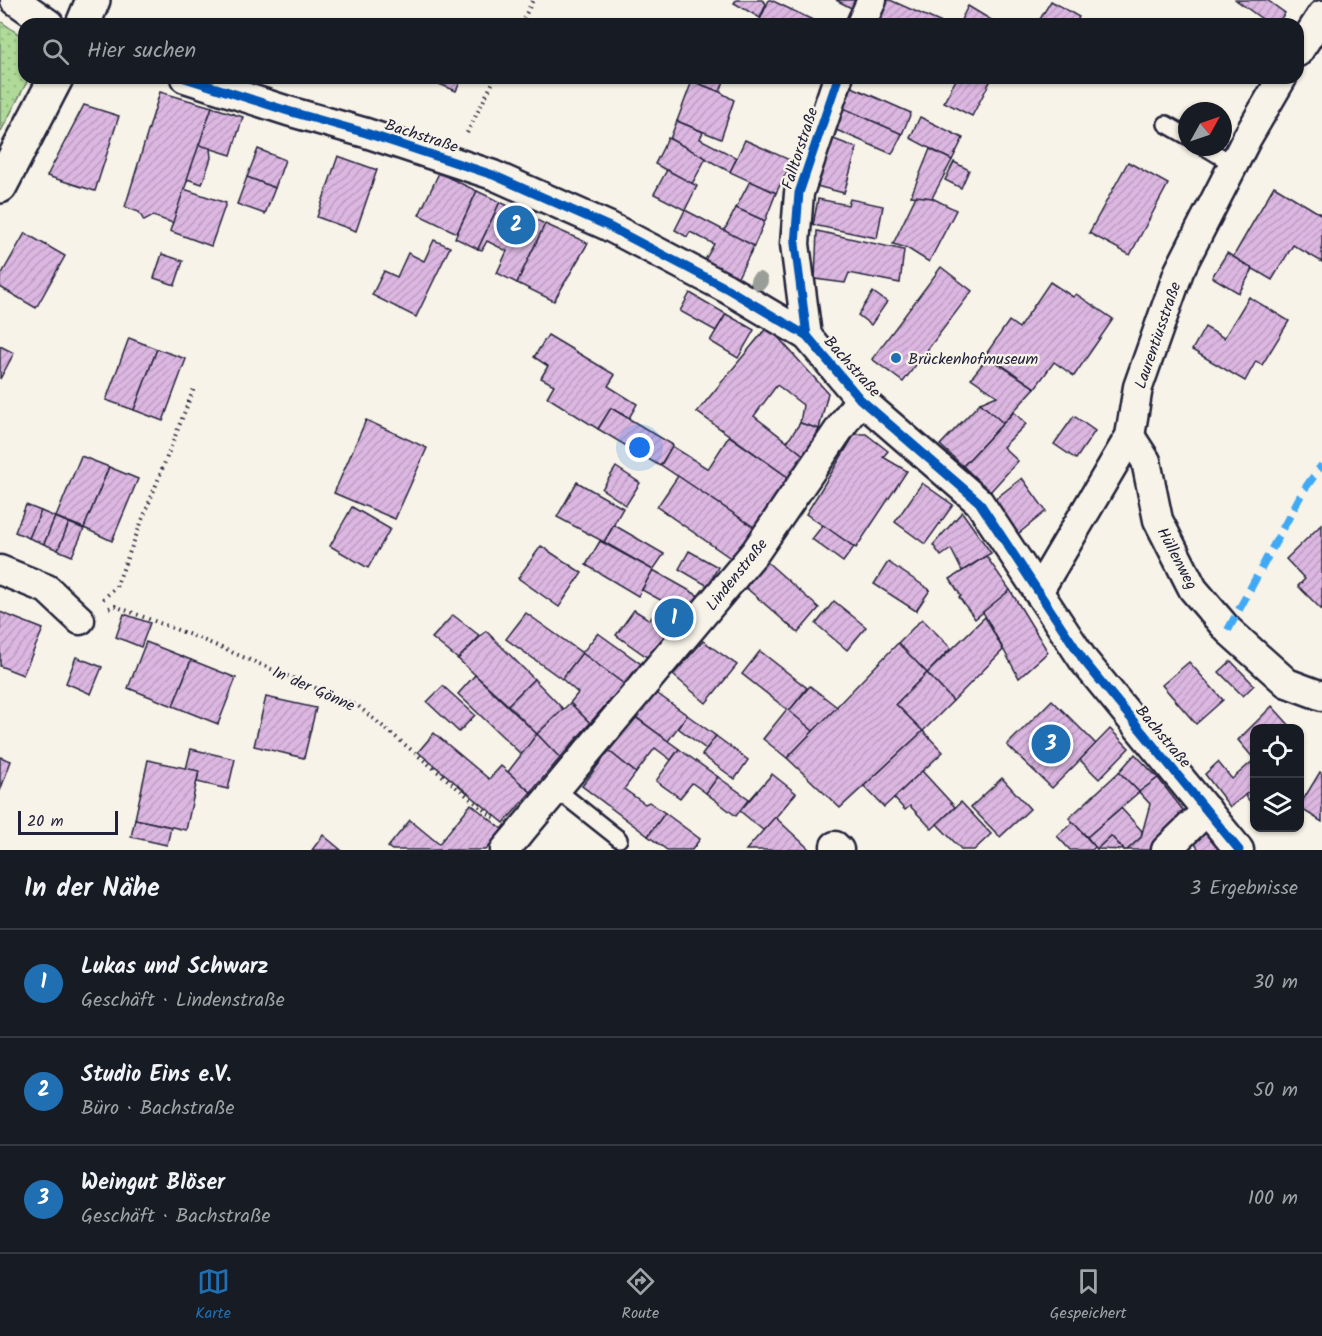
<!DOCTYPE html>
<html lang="de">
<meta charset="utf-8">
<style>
body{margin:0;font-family:Kalam,sans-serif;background:#20242c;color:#f1f3f6}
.controls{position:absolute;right:18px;bottom:18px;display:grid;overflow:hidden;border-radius:12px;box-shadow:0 2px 4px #0004}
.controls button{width:54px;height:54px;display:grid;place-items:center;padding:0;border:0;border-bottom:2px solid #363941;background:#171b24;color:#f1f3f6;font:30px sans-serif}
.compass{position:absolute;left:1178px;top:102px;width:54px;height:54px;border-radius:50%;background:#171b24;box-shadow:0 2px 4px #0004;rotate:50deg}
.scale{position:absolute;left:18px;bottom:15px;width:100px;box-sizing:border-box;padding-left:6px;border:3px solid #22223b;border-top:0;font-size:16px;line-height:21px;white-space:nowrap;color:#22223b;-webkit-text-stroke:4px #f7f3e8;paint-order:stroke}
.you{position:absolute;left:640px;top:448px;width:21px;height:21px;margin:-15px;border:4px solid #fff;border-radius:50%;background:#1a73e8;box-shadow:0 0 0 9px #1a73e833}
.badge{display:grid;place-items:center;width:39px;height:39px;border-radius:50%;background:#1f6fb2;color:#fff;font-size:20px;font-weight:700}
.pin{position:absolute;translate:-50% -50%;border:3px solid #fff;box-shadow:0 2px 6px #0006}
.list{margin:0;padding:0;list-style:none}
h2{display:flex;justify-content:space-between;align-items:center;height:78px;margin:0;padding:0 24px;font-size:26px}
h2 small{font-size:20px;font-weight:400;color:#9ea1a6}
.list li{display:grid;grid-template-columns:39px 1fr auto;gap:18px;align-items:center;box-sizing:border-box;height:108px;padding:0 24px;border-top:2px solid #363941}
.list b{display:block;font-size:22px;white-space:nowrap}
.list p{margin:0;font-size:20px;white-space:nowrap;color:#9ea1a6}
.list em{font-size:20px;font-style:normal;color:#9ea1a6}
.icon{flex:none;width:33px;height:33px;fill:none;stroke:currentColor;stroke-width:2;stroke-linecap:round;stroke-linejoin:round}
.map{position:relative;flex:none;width:1322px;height:850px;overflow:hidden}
.search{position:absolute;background:#171b24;box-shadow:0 2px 4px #0004;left:18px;right:18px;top:18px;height:66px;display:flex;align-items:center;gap:15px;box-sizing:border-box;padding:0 21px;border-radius:18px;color:#9ea1a6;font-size:22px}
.sheet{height:402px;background:#171b24}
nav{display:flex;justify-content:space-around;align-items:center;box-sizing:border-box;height:84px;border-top:2px solid #363941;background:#171b24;font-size:16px;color:#9ea1a6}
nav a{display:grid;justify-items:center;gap:3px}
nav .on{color:#1f6fb2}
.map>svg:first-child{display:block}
.green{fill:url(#green-dots);stroke:#687e6a;stroke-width:1.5}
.building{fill:url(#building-hatch);stroke:#22223b;stroke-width:1.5}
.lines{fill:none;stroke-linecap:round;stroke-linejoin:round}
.lane-casing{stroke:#22223b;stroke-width:20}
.street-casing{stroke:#22223b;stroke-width:33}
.secondary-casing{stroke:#22223b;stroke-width:38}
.path{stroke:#22223b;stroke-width:4;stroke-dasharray:1.5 4.5;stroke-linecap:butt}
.lane{stroke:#f7f3e8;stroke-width:15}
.street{stroke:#f7f3e8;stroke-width:28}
.secondary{stroke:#f7f3e8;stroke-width:33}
.quiet{stroke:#3fa9f5;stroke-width:8;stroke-dasharray:15 8;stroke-linecap:butt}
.cycleway-casing{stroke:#f7f3e8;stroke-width:13}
.cycleway{stroke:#0057b8;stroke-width:9}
.tree{fill:#999e98}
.poi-dot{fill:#1f6fb2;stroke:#f7f3e8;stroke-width:2}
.labels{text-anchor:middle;stroke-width:4.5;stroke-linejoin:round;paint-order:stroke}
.street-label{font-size:16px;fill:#22223b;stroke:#f7f3e8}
.poi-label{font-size:16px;fill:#22223b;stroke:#f7f3e8;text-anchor:start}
</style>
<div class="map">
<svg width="1322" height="850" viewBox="0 0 1322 850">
<defs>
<pattern id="green-dots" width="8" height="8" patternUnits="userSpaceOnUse" patternTransform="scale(1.5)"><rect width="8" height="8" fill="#afda98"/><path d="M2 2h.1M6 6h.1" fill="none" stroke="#96bb84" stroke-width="1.8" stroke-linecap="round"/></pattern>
<pattern id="building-hatch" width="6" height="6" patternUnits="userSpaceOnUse" patternTransform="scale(1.5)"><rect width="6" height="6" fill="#dcb7e1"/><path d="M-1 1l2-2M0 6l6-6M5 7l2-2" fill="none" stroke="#bc9dc2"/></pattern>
</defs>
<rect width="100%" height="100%" fill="#f7f3e8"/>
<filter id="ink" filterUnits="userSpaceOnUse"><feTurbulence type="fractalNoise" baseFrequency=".0167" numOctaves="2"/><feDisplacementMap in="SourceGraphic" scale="12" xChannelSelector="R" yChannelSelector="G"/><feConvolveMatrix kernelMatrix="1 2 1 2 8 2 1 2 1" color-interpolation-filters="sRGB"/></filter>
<g filter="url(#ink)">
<polygon class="green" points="0,21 24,38 24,78 29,78 0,133"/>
<g class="building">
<polygon points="736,0 762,0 766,4 760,18 734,3"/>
<polygon points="769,0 771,0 821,24 763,24 759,22"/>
<polygon points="836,0 860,0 855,10"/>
<polygon points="887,0 890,0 944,24 877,24"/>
<polygon points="1236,0 1267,0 1285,13 1277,24 1269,24"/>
<polygon points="1051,1 1079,17 1075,24 1037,24"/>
<polygon points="968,6 998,24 959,24"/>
<polygon points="425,78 462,78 456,91"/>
<polygon points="694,78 725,78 720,92 692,81"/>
<polygon points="957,78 992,78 972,116 944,102"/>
<polygon points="692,81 720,92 734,100 721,139 677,121"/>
<polygon points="852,87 911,113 902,134 843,108"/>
<polygon points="160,92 212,107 173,223 153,216 144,221 139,212 125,207"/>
<polygon points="84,105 119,116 95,191 47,176"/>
<polygon points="212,107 243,117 231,155 199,145"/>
<polygon points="843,108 902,134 892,154 834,129"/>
<polygon points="920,117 963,138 952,160 910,138"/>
<polygon points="677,121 703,132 700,139 737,158 730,172 670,139"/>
<polygon points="668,138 706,158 692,184 655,164"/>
<polygon points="831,138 857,148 844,193 816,186"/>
<polygon points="745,140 792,161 776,193 730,172"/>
<polygon points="199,145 210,148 211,158 202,184 187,179"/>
<polygon points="258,149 285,160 275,188 247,177"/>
<polygon points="930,149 952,160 932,198 911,196"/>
<polygon points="338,156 377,170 356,231 317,217"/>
<polygon points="954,162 969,170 961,188 945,180"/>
<polygon points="1128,162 1168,184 1130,255 1089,233"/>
<polygon points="667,170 697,186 685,210 654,194"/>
<polygon points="439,173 477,191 457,233 419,215"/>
<polygon points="247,177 275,188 265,214 237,204"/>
<polygon points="750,181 776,193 765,221 736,208"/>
<polygon points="1274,186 1322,215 1322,262 1293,245 1272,280 1233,257"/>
<polygon points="184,189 226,203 211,246 170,231"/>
<polygon points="477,191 500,202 478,249 455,238"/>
<polygon points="916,196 932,198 956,210 929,262 907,248 893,244"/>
<polygon points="818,199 848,205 850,199 883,206 877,238 813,225"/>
<polygon points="500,202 545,224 517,283 497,273 507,251 487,241 482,250 478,249"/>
<polygon points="736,208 765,221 754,246 724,231"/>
<polygon points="685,210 754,246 738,277 705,260 714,244 690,232 687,237 675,230"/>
<polygon points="545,224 588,243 554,301 517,283"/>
<polygon points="817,231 904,250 900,283 849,273 845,283 815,279"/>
<polygon points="25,233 65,256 36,308 0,287 0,277"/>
<polygon points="434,240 450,247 416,317 372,295 384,271 397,277 408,253 424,261"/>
<polygon points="1227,253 1253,269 1239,293 1212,277"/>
<polygon points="162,254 183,261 175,285 154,278"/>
<polygon points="941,267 972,291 903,382 872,359"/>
<polygon points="1050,282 1073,297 1076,294 1113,319 1074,376 1054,362 1035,388 986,354 1009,321 1019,328"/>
<polygon points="873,292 887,302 871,325 858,315"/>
<polygon points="690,293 726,314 716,331 680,311"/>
<polygon points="1249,297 1289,321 1262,365 1256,361 1245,381 1192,350 1205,327 1224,338"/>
<polygon points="726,314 754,330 738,358 710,341"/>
<polygon points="768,326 828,393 819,429 800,423 803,405 777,385 754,416 805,456 789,478 697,412"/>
<polygon points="548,335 615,375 608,386 637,404 629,418 611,408 598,429 547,397 554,385 541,378 548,366 534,357"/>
<polygon points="129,338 157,349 134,410 106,400"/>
<polygon points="0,346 14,353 0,379"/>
<polygon points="157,349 186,359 163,421 134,410"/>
<polygon points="988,357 1035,388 1003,423 980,403 997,396 971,378"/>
<polygon points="980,403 1003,423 963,466 940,445"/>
<polygon points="611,408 673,445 660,466 598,429"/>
<polygon points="1014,412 1026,424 1003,447 1018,461 990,492 963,466"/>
<polygon points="1074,416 1095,431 1076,459 1054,444"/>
<polygon points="366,420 427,448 395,519 334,493"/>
<polygon points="800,423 819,429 805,456 787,442"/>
<polygon points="855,434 866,434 888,451 883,457 907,471 856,548 806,514"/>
<polygon points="729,436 789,478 755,528 661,465 672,446 708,469"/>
<polygon points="81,456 109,467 84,528 56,517"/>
<polygon points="109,467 138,479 112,541 84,528"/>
<polygon points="616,467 640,483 626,505 602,489"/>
<polygon points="678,476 755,528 732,559 657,507"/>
<polygon points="1022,478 1046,511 1018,534 994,500"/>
<polygon points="577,482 623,508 604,542 557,517"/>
<polygon points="922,483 953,505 925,544 895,522"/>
<polygon points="26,505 41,511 29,538 15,532"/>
<polygon points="352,507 390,529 368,568 330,546"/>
<polygon points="41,511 55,517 44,544 29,538"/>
<polygon points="962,512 991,553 962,571 951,549 941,556 933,545"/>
<polygon points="55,517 69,523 58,550 44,544"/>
<polygon points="69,523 84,529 72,556 58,550"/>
<polygon points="1322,524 1322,610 1298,586 1305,579 1286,559"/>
<polygon points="614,525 664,554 653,570 604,542"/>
<polygon points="823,525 854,547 843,562 812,539"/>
<polygon points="600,541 653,570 638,596 586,565"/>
<polygon points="541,546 582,573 559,607 518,578"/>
<polygon points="689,551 718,567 708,586 679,569"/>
<polygon points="986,556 1010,590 975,619 959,597 961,596 950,579"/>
<polygon points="766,561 819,608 798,633 744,586"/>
<polygon points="888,562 930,590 916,611 874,584"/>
<polygon points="653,570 699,596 671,630 652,617 666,603 642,590"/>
<polygon points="1010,590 1048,652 1019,678 983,612"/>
<polygon points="834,601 866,627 847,650 816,624"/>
<polygon points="634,610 650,620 652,617 671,630 647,657 616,635"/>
<polygon points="0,612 43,629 23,675 0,666"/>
<polygon points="526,613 582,653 562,679 506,639"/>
<polygon points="124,614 150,623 141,647 116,637"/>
<polygon points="453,615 480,636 458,659 432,638"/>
<polygon points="985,617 1003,650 953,701 927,673"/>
<polygon points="922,619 951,648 927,673 898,643"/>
<polygon points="486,631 534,679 508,705 458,659"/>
<polygon points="598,633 641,664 624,684 582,653"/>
<polygon points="703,641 737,665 706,703 673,675"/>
<polygon points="146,642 191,660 173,706 128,688"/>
<polygon points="898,643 927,673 896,704 923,731 840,808 787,758"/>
<polygon points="760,651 807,688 789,711 742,674"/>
<polygon points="582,653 624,684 590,723 570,703 578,693 562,679"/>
<polygon points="76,657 102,667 91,694 66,683"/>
<polygon points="191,660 236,678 218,724 173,706"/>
<polygon points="1231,661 1254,685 1243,696 1219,672"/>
<polygon points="1189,662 1223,700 1196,724 1162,685"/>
<polygon points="927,673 953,701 923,731 896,704"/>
<polygon points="475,675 537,734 522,755 458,694"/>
<polygon points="534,679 563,709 537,734 508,705"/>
<polygon points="443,686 475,715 459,732 427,702"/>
<polygon points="810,686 837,707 813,731 789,711"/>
<polygon points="655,692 687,715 668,741 636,717"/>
<polygon points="266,697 316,708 304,758 254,746"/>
<polygon points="1052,700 1096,744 1052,788 1007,745"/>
<polygon points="570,703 590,723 560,758 537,734"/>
<polygon points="1272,706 1292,728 1254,728 1254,759 1238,740"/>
<polygon points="787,709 813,731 787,758 763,739"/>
<polygon points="687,715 716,736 706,749 678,728"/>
<polygon points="635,717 679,749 671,760 655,748 636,773 609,751"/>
<polygon points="1110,729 1129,748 1099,779 1080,760"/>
<polygon points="923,731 943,752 884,807 864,786"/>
<polygon points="434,733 489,779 501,766 531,792 504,823 418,752"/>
<polygon points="537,734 560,758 531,792 508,772"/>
<polygon points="716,736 748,760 735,779 702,755"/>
<polygon points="191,749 235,759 228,789 197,782 199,771 186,769"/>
<polygon points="679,749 718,777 706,793 692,783 680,798 656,781"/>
<polygon points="609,751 636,773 624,789 645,804 649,802 665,813 648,836 582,786"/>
<polygon points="1135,754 1158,778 1139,792 1119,772"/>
<polygon points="0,757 11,761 0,791"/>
<polygon points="148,760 199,771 186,830 135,819"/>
<polygon points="1254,760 1254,788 1230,807 1205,774 1218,762 1232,779"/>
<polygon points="922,771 955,807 932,829 910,806 905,810 894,798"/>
<polygon points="1119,772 1139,792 1087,837 1069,818"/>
<polygon points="1320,772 1322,774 1322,822 1300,808 1300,805"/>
<polygon points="772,774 796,793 764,831 740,811"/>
<polygon points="718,777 749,799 736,816 706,793"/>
<polygon points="1002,778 1030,809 1000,837 971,807"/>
<polygon points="1158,778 1183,810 1179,814 1183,819 1150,850 1127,850 1141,837 1150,804 1139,792"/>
<polygon points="1254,788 1254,807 1245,795"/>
<polygon points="961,802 991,834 974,850 962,850 937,824"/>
<polygon points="471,804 503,830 486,850 392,850 388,847 410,820 439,844"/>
<polygon points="1121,808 1142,831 1141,837 1127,850 1124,850 1111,836 1097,849 1087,837"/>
<polygon points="665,813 700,839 692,850 667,850 648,836"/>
<polygon points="775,817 809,849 808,850 746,850"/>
<polygon points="135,819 171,827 167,845 131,837"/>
<polygon points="1073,822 1095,847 1092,850 1070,850 1057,836"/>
<polygon points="1206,826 1226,850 1199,850 1191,838"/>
<polygon points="323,835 341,850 312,850"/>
<polygon points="1111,836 1124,850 1097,849"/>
</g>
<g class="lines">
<g class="lane-casing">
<g id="lane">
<polyline points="1166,124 1187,136"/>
<polyline points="1205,147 1233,164"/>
<polyline points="556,789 619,839"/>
</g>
</g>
<g class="street-casing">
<g id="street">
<polyline points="15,0 49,24"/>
<polyline points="861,24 872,0"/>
<polyline points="1298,52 1322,15"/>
<polyline points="185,78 288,111 366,133 493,175 608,226 726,288 807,336 860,399 979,502 1084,661 1239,850"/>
<polyline points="807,336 795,244 799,193 838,78"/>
<polyline points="1130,436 1146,461 1158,520 1193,589 1228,630 1287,683 1322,696"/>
<polyline points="0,570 47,589 80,620"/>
<polyline points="1038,592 1130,436 1138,387 1179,271 1247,138 1282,78"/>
<polyline points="835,846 839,850"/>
<polyline points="505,850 756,551 860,399"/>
<polyline points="1166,850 1207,810"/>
</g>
</g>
<g class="secondary-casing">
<g id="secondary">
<polyline points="83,24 93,0"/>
<polyline points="0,186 56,78"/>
</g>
</g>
<g class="path">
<polyline points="521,24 533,0"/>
<polyline points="467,133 495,78"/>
<polyline points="103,599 116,587 194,388"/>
<polyline points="109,608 115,606 196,637 358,706 494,818"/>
</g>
<use href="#lane" class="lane"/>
<use href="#street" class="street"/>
<use href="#secondary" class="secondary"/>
<polyline class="quiet" points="1228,630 1303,491 1322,465"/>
<g class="cycleway-casing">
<g id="cycleway">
<polyline points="185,78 288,111 366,133 493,175 608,226 726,288 807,336 860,399 979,502 1084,661 1239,850"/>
<polyline points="807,336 795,244 799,193 838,78"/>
</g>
</g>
<use href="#cycleway" class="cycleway"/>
</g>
<circle class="tree" cx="759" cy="281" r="9"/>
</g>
<circle class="poi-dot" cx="896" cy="358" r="6"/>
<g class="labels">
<g class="street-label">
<text transform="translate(422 135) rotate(18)" y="6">Bachstraße</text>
<text transform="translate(799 148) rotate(-72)" y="6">Falltorstraße</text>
<text transform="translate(1157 335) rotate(-71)" y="6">Laurentiusstraße</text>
<text transform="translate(853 366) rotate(48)" y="6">Bachstraße</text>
<text transform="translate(1178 558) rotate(62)" y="6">Hüllenweg</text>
<text transform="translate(736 574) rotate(-51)" y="6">Lindenstraße</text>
<text transform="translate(314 688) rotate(24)" y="6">In der Gönne</text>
<text transform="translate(1164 736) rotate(50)" y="6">Bachstraße</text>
</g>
<g class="poi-label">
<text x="908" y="364">Brückenhofmuseum</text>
</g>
</g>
</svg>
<div class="controls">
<button><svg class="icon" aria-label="locate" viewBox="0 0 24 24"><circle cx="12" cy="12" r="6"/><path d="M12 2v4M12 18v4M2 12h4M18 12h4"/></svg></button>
<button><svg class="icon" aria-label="layers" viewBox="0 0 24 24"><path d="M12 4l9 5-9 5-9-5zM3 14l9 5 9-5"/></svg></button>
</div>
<svg class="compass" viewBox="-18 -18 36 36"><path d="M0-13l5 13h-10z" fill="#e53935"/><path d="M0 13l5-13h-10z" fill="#9ea1a6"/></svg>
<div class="scale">20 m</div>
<div class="you"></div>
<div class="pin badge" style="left:674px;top:618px">1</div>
<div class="pin badge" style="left:516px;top:225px">2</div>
<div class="pin badge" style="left:1051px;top:744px">3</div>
<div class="search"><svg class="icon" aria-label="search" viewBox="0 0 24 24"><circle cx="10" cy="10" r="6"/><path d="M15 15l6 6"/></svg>Hier suchen</div>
</div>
<section class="sheet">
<h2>In der Nähe<small>3 Ergebnisse</small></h2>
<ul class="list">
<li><span class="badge">1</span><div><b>Lukas und Schwarz</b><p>Geschäft · Lindenstraße</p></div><em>30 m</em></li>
<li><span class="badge">2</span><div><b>Studio Eins e.V.</b><p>Büro · Bachstraße</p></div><em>50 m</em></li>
<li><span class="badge">3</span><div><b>Weingut Blöser</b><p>Geschäft · Bachstraße</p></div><em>100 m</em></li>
</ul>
</section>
<nav>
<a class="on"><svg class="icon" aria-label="map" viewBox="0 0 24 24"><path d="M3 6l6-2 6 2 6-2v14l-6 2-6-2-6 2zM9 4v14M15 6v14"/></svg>Karte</a>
<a><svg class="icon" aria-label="directions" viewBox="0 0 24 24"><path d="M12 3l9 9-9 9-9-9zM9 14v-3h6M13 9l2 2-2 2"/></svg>Route</a>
<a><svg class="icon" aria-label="saved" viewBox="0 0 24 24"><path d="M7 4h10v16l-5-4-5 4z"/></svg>Gespeichert</a>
</nav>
